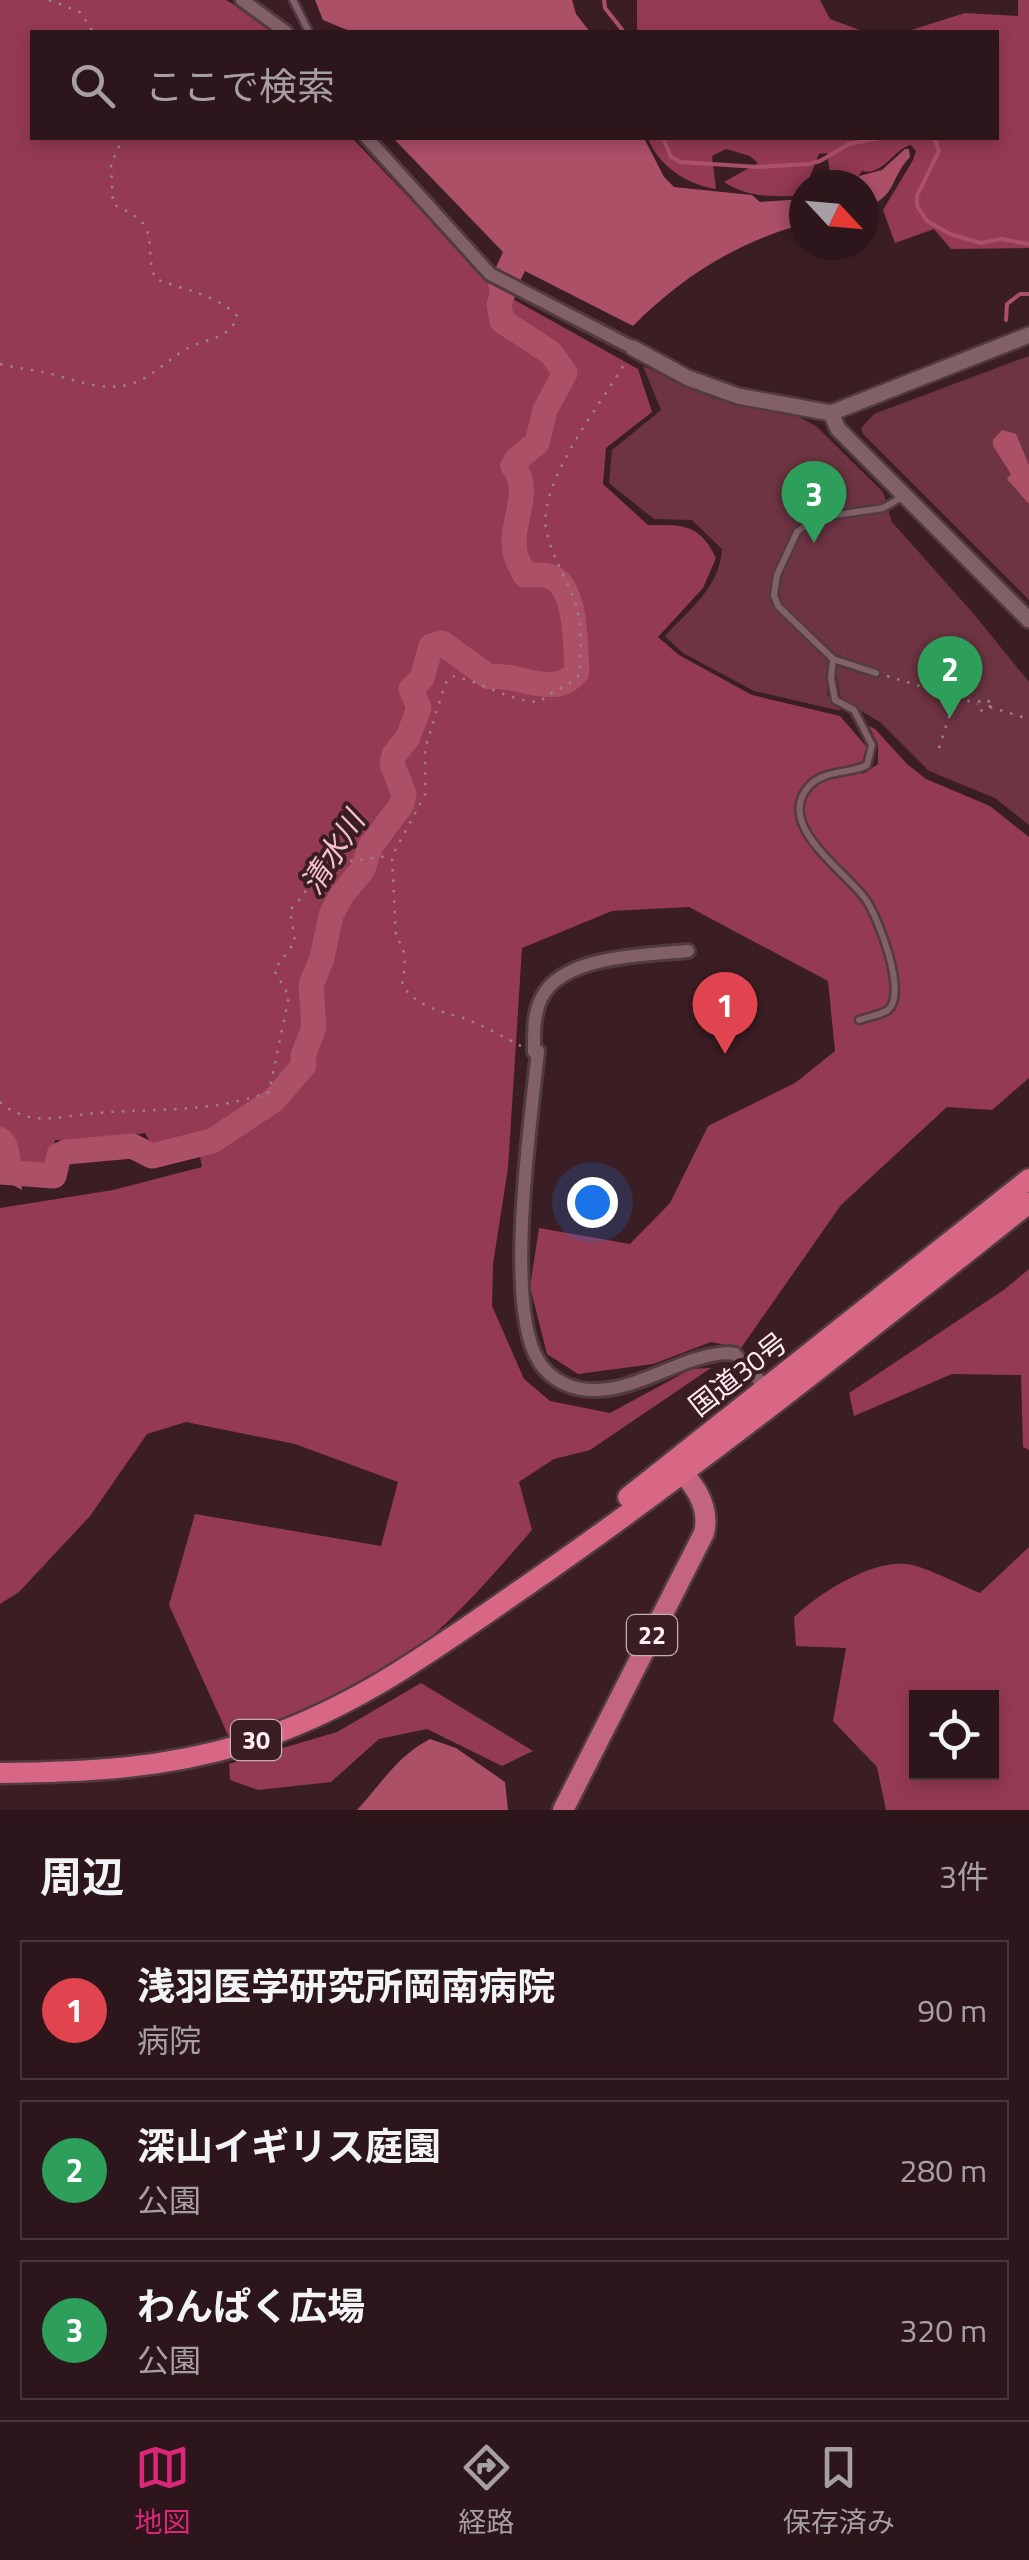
<!DOCTYPE html>
<html lang="ja">
<meta charset="utf-8">
<style>
body{margin:0;font-family:"Titillium Web","Noto Sans JP",sans-serif;background:#341f24;color:#f1f3f6}
.controls{position:absolute;right:30px;bottom:30px;display:grid;overflow:hidden;border-radius:0px;box-shadow:0 5px 15px #0003}
.controls button{width:90px;height:90px;display:grid;place-items:center;padding:0;border:0;border-bottom:2px solid #48353a;background:#2c161b;color:#f1f3f6;font:50px sans-serif}
.compass{position:absolute;left:789px;top:170px;width:90px;height:90px;border-radius:50%;background:#2c161b;box-shadow:0 5px 15px #0003;rotate:116deg}
.you{position:absolute;left:592px;top:1202px;width:35px;height:35px;margin:-25px;border:8px solid #fff;border-radius:50%;background:#1a73e8;box-shadow:0 0 0 15px #1a73e833}
.badge{display:grid;place-items:center;width:65px;height:65px;border-radius:50%;background:#db2777;color:#fff;font-size:32px;font-weight:700}
.pin{position:absolute;translate:-50% -82px;filter:drop-shadow(0 2px 5px #0008)}
.pin::after{content:'';position:absolute;top:52px;width:35px;height:30px;background:inherit;clip-path:polygon(0 0,100% 0,50% 100%)}
.list{margin:0;padding:0;list-style:none}
h2{display:flex;justify-content:space-between;align-items:center;height:130px;margin:0;padding:0 40px;font-size:42px}
h2 small{font-size:32px;font-weight:400;color:#a69fa3}
.list li{display:grid;grid-template-columns:65px 1fr auto;gap:30px;align-items:center;box-sizing:border-box;height:140px;margin:0 20px 20px;padding:0 20px;border:2px solid #48353a;border-radius:0px}
.list b{display:block;font-size:38px;white-space:nowrap}
.list p{margin:0;font-size:32px;white-space:nowrap;color:#a69fa3}
.list em{font-size:32px;font-style:normal;color:#a69fa3}
.icon{flex:none;width:55px;height:55px;fill:none;stroke:currentColor;stroke-width:2;stroke-linecap:round;stroke-linejoin:round}
.map{position:relative;flex:none;width:1029px;height:1810px;overflow:hidden}
.search{position:absolute;background:#2c161b;box-shadow:0 5px 15px #0003;left:30px;right:30px;top:30px;height:110px;display:flex;align-items:center;gap:25px;box-sizing:border-box;padding:0 35px;border-radius:0px;color:#a69fa3;font-size:38px}
.sheet{height:610px;background:#2c161b}
nav{display:flex;justify-content:space-around;align-items:center;box-sizing:border-box;height:140px;border-top:2px solid #48353a;background:#2c161b;font-size:28px;color:#a69fa3}
nav a{display:grid;justify-items:center;gap:5px}
nav .on{color:#db2777}
.map>svg:first-child{display:block}
.green{fill:#6e3442}
.forest{fill:#943a53;fill-rule:evenodd}
.water{fill:#ac5068}
.lines{fill:none;stroke-linecap:round;stroke-linejoin:round}
.stream{stroke:#ac5068;stroke-width:4}
.river{stroke:#ac5068;stroke-width:25}
.service-casing{stroke:#513a40;stroke-width:11}
.minor-casing{stroke:#513a40;stroke-width:18}
.tertiary-casing{stroke:#513a40;stroke-width:20}
.primary-casing{stroke:#513a40;stroke-width:25}
.trunk-casing{stroke:#513a40;stroke-width:25}
.path{stroke:#9a8388;stroke-width:2.5;stroke-dasharray:2.5 8;stroke-linecap:butt}
.service{stroke:#826067;stroke-width:6}
.minor{stroke:#826067;stroke-width:12}
.tertiary{stroke:#826067;stroke-width:15}
.primary{stroke:#c3657e;stroke-width:20}
.trunk{stroke:#d86786;stroke-width:20}
.labels{text-anchor:middle;stroke-width:8;stroke-linejoin:round;paint-order:stroke}
.shield{fill:#3b1e24;stroke:#c4b0b4;stroke-width:2.5}
.shield-label{font-size:25px;font-weight:bold;fill:#ffeef1}
.street-label{font-size:28px;fill:#ffeef1;stroke:#3b1e24}
.water-label{font-size:30px;font-style:italic;fill:#f6c2cc;stroke:#3b1e24}
</style>
<div class="map">
<svg width="1029" height="1810" viewBox="0 0 1029 1810">
<rect width="100%" height="100%" fill="#3b1e24"/>
<g class="green">
<polygon points="1029,356 1029,600 863,434 861,428 874,414"/>
<path d="M643,366l70,32 86,19 17,9 67,66 9,30 80,90 57,70v143l-34,-27 -66,-27 -49,-49 -39,-23 -5,-26 5,-19 -13,11 -1,29 14,17 -87,-20 -71,-38 -18,-17c24,-26 55,-49 57,-87l-30,-29 -38,-1 -45,-36 3,-33 49,-40z"/>
</g>
<g class="forest">
<path d="M0,0h226l39,23 10,9h-243v106h320l145,152 141,79 14,43 -46,36 -3,36 45,41c35,0 51,-2 68,33l-13,30 -45,49 21,18 73,40 88,21 26,30v10l-7,11 4,7 15,-10v-20l-9,-18 6,3 32,35 19,15 64,27 39,31v241l-37,32 -45,-3 -106,98 -100,143 -30,-6 -58,22 -75,10 -31,-20 -17,-67 9,-59 91,16 40,-41 38,-77 87,-43 40,-32 -7,-70 -139,-74 -77,4 -90,37 -14,220 -15,96 -1,42 32,73 26,22 60,12 81,-44 20,-1 -121,82 -36,9 -35,23 13,48c-45,52 -90,105 -148,143 -47,31 -103,47 -156,62l-59,-130 26,-91 186,32 17,-64 -103,-38 -109,-22 -39,12 -57,82 -71,76 -19,12v-396l113,-18 89,-23 -4,-22 -20,-2 -24,6 -9,-16 -54,9 -36,-2 -3,27 -43,-8 -9,-13z"/>
<polygon points="637,0 820,0 830,19 865,32 637,32"/>
<path d="M1018,0h11v248l-78,1 -17,-20 -39,14 -12,-33 30,-50 3,-9 -5,-6c-19,5 -27,31 -49,26l-10,14h-20l-5,-32 -8,1 -11,27 2,4h-6v11c-30,0 -54,3 -80,-14l34,-19 -8,-7 -24,-7 -14,7 4,33c-28,-4 -58,-23 -68,-51h348v-106h-91l60,-19 53,3z"/>
<polygon points="1029,1269 1029,1450 1023,1447 1021,1375 952,1374 854,1416 849,1393 1005,1289"/>
<path d="M1029,1547v263h-143l-9,-43 -44,-46 13,-73 -50,-2 -2,-29c24,-23 76,-57 112,-53 17,1 56,22 74,29zM916,1698h76v74h-76z"/>
<polygon points="421,1683 533,1751 502,1766 427,1729 379,1739 331,1782 258,1790 230,1780 229,1764 337,1732"/>
</g>
<g class="water">
<polygon points="315,0 572,0 576,14 590,32 352,32 323,20"/>
<path d="M393,138h251l20,39 10,10 78,8 8,7 44,-3v25c-65,17 -123,53 -171,102l-108,-55 -20,40 -10,4 -7,-30 15,-33z"/>
<path d="M905,149h4l1,8c-21,22 -13,41 -46,50v-22h-8l3,-9 23,-6z"/>
<polygon points="1002,430 1016,434 1029,465 1029,504 1007,479 1011,474 993,446 993,440"/>
<path d="M0,1126c25,8 20,41 22,64l-22,-12z"/>
<path d="M430,1739l26,9 49,34 3,28h-151c24,-26 40,-54 73,-71z"/>
</g>
<g class="lines">
<g class="stream">
<polyline points="604,0 605,8 624,32"/>
<polyline points="663,138 671,157 680,162 758,167 809,164 820,161 849,144 879,138"/>
<polyline points="934,138 939,151 917,196 917,206 927,221 950,234 981,243 1001,239 1029,244"/>
<polyline points="1006,320 1007,304 1020,294 1029,294"/>
</g>
<path class="river" d="M0,1172l54,4 5,-21 7,-3 66,-6 20,10 60,-15 62,-41 30,-35 -1,-9 11,-29 -3,-42 11,-27 9,-43 10,-19 22,-27 7,-22 32,-43 2,-10 -12,-30 2,-9 14,-18 11,-29 -8,-19 11,-11 9,-32 11,-3 47,34c29,-5 64,23 88,-5 -2,-24 1,-87 -28,-96 -7,-2 -17,-1 -24,-1 -3,-7 -9,-15 -10,-23 -6,-30 19,-60 -2,-86l4,-7 20,-16 8,-33 20,-37 -14,-20 -49,-32 -3,-16 8,-24"/>
<g class="service-casing">
<g id="service">
<polyline points="293,0 309,32"/>
<polyline points="833,659 876,673"/>
<path d="M859,1020c8,-3 22,-5 29,-10 20,-16 -10,-93 -22,-110 -19,-28 -94,-76 -56,-115 15,-15 39,-11 57,-20l5,-20 -18,-35 -19,-10 -4,-22 2,-19 -55,-53 -4,-11 3,-20 20,-43 18,-14 68,-10 21,-12"/>
</g>
</g>
<g class="minor-casing">
<g id="minor">
<polyline points="242,0 286,32"/>
<polyline points="367,138 490,274 633,348"/>
<path d="M688,951c-41,4 -125,4 -146,46 -9,17 -8,36 -8,55l4,-1c-7,68 -34,253 0,309 9,16 26,26 43,29 52,8 97,-34 147,-36l7,1 35,38"/>
</g>
</g>
<g class="tertiary-casing">
<g id="tertiary">
<polyline points="633,348 688,378 738,396 831,413 1029,335"/>
<polyline points="831,413 838,429 1029,620"/>
</g>
</g>
<g class="primary-casing">
<path id="primary" d="M563,1810l141,-277c7,-29 -12,-50 -30,-71"/>
</g>
<g class="trunk-casing">
<g id="trunk">
<polyline points="628,1497 1029,1179"/>
<path d="M0,1773c87,-1 163,-4 247,-30 106,-32 192,-97 282,-159 172,-119 336,-251 500,-381"/>
</g>
</g>
<g class="path">
<polyline points="49,0 80,12 93,32"/>
<path d="M0,364c13,3 25,5 38,7 35,6 68,27 105,8 16,-9 29,-22 45,-31 19,-10 43,-9 49,-32 -21,-22 -54,-26 -81,-37 -10,-17 -1,-42 -14,-57 -6,-7 -20,-13 -29,-18l-2,-40 12,-26"/>
<polyline points="887,676 978,704"/>
<circle cx="984" cy="705" r="6"/>
<polyline points="990,707 1029,719"/>
<polyline points="939,748 974,639"/>
<path d="M521,1046c-18,-9 -38,-21 -58,-28 -25,-8 -44,-10 -61,-33l3,-19 -2,-20 -7,-8 -4,-82 33,-61v-46l20,-65 7,-8c31,6 56,25 88,26 14,-14 29,-14 40,-28 1,-22 2,-48 -4,-69 -8,-24 -23,-47 -29,-71 -13,-48 55,-131 78,-171"/>
<path d="M0,1102c10,9 22,14 35,16 21,2 42,-4 63,-5 59,-5 114,0 171,-21l20,-96 -15,-26 21,-28 -5,-32 13,-14 15,-31 72,-9"/>
</g>
<use href="#service" class="service"/>
<use href="#minor" class="minor"/>
<use href="#tertiary" class="tertiary"/>
<use href="#primary" class="primary"/>
<use href="#trunk" class="trunk"/>
</g>
<g class="labels">
<g class="shield">
<rect x="627" y="1615" width="50" height="40" rx="8"/>
<rect x="231" y="1720" width="50" height="40" rx="8"/>
</g>
<g class="shield-label">
<text x="652" y="1644">22</text>
<text x="256" y="1749">30</text>
</g>
<g class="street-label">
<text transform="translate(738 1374) rotate(-38)" y="10">国道30号</text>
</g>
<g class="water-label">
<text transform="translate(333 853) rotate(-58)" y="10">清水川</text>
</g>
</g>
</svg>
<div class="controls">
<button><svg class="icon" aria-label="locate" viewBox="0 0 24 24"><circle cx="12" cy="12" r="6"/><path d="M12 2v4M12 18v4M2 12h4M18 12h4"/></svg></button>
</div>
<svg class="compass" viewBox="-18 -18 36 36"><path d="M0-13l5 13h-10z" fill="#e53935"/><path d="M0 13l5-13h-10z" fill="#a69fa3"/></svg>
<div class="you"></div>
<div class="pin badge" style="left:725px;top:1054px;background:#e0444e">1</div>
<div class="pin badge" style="left:950px;top:718px;background:#2e9e5b">2</div>
<div class="pin badge" style="left:814px;top:543px;background:#2e9e5b">3</div>
<div class="search"><svg class="icon" aria-label="search" viewBox="0 0 24 24"><circle cx="10" cy="10" r="6"/><path d="M15 15l6 6"/></svg>ここで検索</div>
</div>
<section class="sheet">
<h2>周辺<small>3件</small></h2>
<ul class="list">
<li><span class="badge" style="background:#e0444e">1</span><div><b>浅羽医学研究所岡南病院</b><p>病院</p></div><em>90 m</em></li>
<li><span class="badge" style="background:#2e9e5b">2</span><div><b>深山イギリス庭園</b><p>公園</p></div><em>280 m</em></li>
<li><span class="badge" style="background:#2e9e5b">3</span><div><b>わんぱく広場</b><p>公園</p></div><em>320 m</em></li>
</ul>
</section>
<nav>
<a class="on"><svg class="icon" aria-label="map" viewBox="0 0 24 24"><path d="M3 6l6-2 6 2 6-2v14l-6 2-6-2-6 2zM9 4v14M15 6v14"/></svg>地図</a>
<a><svg class="icon" aria-label="directions" viewBox="0 0 24 24"><path d="M12 3l9 9-9 9-9-9zM9 14v-3h6M13 9l2 2-2 2"/></svg>経路</a>
<a><svg class="icon" aria-label="saved" viewBox="0 0 24 24"><path d="M7 4h10v16l-5-4-5 4z"/></svg>保存済み</a>
</nav>
